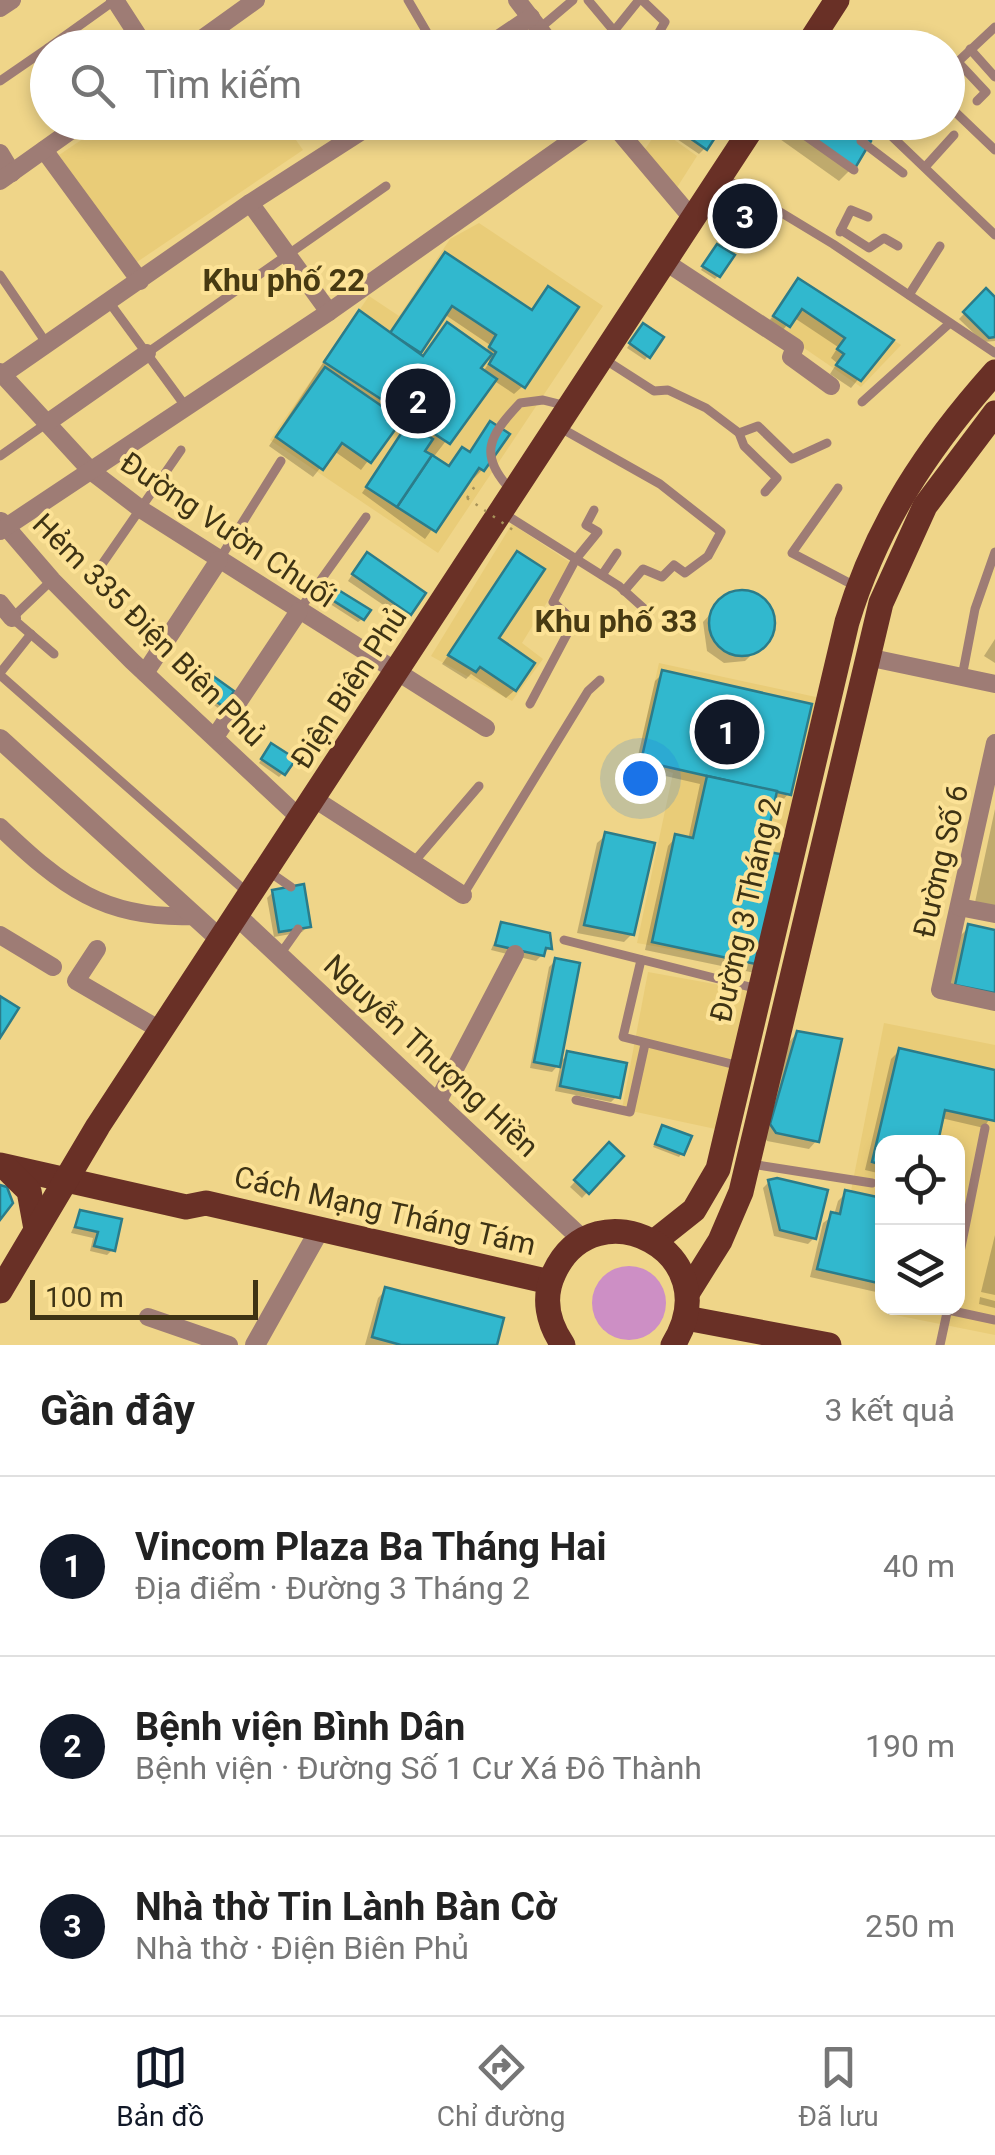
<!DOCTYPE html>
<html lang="vi">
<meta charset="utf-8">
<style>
body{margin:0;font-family:Roboto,sans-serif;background:#f6f6f6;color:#222}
.controls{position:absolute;right:30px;bottom:30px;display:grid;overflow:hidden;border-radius:20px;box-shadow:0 5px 15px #0003}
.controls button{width:90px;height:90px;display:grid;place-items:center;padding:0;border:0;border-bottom:2px solid #e0e0e0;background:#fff;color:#222;font:50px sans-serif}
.scale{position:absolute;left:30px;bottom:25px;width:228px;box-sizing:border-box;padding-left:10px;border:5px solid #3e3314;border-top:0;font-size:28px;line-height:35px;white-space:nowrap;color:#3e3314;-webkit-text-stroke:8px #fce296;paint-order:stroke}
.you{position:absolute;left:640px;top:778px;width:35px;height:35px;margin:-25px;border:8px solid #fff;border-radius:50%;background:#1a73e8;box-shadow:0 0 0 15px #1a73e833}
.badge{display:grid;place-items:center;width:65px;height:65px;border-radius:50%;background:#111827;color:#fff;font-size:32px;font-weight:700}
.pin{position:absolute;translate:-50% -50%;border:5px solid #fff;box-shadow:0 2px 10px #0006}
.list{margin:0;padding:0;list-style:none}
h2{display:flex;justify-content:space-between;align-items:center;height:130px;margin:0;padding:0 40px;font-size:42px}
h2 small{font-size:32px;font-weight:400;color:#767676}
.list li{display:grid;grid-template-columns:65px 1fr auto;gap:30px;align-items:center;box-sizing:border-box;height:180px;padding:0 40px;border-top:2px solid #e0e0e0}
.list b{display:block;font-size:38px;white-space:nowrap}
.list p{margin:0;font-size:32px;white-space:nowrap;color:#767676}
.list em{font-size:32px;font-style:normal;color:#767676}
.icon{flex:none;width:55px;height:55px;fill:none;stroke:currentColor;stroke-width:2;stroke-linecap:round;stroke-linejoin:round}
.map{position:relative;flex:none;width:995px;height:1345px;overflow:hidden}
.search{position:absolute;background:#fff;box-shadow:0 5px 15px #0003;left:30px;right:30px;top:30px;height:110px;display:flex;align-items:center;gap:25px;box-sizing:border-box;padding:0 35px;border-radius:55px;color:#767676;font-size:38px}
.sheet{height:670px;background:#fff}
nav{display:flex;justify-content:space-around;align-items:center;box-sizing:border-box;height:140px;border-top:2px solid #e0e0e0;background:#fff;font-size:28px;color:#767676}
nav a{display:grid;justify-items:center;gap:5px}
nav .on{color:#111827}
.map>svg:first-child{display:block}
.built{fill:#e9cc78}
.green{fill:#cd8fc5}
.shadow{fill:#0003;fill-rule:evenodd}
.building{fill:#31b8ce;stroke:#2b7c8a;stroke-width:2.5}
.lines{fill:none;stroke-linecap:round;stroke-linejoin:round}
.path{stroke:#a79359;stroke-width:2.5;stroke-dasharray:2.5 8;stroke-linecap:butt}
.service{stroke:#9e7c75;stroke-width:9}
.minor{stroke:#9e7c75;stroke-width:18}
.tertiary{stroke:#9e7c75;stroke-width:20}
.primary{stroke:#693026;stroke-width:25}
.path-bridge{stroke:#a79359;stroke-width:2.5;stroke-dasharray:2.5 8;stroke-linecap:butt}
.labels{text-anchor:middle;stroke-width:8;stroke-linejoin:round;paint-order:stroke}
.street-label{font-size:30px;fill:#3e3314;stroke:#fce296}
.neighbourhood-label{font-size:32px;font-weight:bold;fill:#473a12;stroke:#fce296}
</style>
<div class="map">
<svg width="995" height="1345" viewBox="0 0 995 1345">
<rect width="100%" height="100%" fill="#efd589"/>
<g class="built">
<polygon points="108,122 284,123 303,150 134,264 59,155"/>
<polygon points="659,129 697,156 676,189 641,155"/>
<polygon points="479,223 603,306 438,553 270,440 369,296 399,316 450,239"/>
<polygon points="798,278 901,345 861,387 769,324"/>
<polygon points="512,524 571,563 522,643 543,659 512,701 431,656"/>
<polygon points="659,663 825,699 765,966 637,943 673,773 637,760"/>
<polygon points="648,972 759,992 725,1131 622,1109"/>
<polygon points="884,1023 995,1045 995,1335 895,1315 897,1308 958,1308 958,1142 882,1142 882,1202 850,1196"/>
</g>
<circle class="green" cx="629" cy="1303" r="37"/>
<g class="shadow">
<polygon points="652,122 705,122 705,148 699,154"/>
<polygon points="756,122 839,122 852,168 839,181"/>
<polygon points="734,203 750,234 747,237 722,220"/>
<polygon points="714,250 718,276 715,279 701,270"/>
<path d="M445,255l85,57 10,-14 -17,88 -9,8 -21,-14 -61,79 15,9 15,-18 6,4 15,-21 -1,37 -8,8 -4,-2 -45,63 -63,-46 40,-59 -9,-6 -32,42 -27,-19 -21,26 -44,-31 78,-120 12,-13 30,22zM444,314l46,31 -5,7 -38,-27 -26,33 -5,-4zM485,358l5,3 -7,11 -6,-4z"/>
<polygon points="799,281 890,341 851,388 830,374 837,363 831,358 838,347 793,317 780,334 766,325"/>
<polygon points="986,291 995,300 995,341 983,342 959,319"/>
<polygon points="640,329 648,356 645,360 627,348"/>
<polygon points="518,554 495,639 515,690 506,698 471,674 466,679 442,664"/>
<polygon points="361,561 409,613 404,619 348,581"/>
<polygon points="329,593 362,619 358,622 324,600"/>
<polygon points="746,593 770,610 769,638 745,661 724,663 707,651 703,622 727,596"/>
<polygon points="995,639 995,663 984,656"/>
<polygon points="663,673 789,793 781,802 772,800 761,852 755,973 645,950 668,846 676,837 688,840 700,784 635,769 655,681"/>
<polygon points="210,683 222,705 218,708 201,696"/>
<polygon points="268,750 283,773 279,777 259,763"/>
<polygon points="995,809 995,912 974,907"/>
<polygon points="606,835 632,934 624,942 577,933 597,843"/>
<polygon points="273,892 308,926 302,932 274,937 267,898"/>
<polygon points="502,924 549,948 536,961 491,950"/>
<polygon points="969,927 995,933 995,1008 944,997 956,940"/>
<polygon points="555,961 558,1064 568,1054 617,1096 611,1102 555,1091 561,1062 552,1072 530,1068 549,967"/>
<polygon points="797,1033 817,1140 809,1149 767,1141 763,1134 789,1042"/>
<polygon points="900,1050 995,1072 995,1109 984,1128 941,1118 935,1142 882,1142 882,1174 865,1170 891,1059"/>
<polygon points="663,1128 682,1153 679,1157 653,1147"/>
<polygon points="609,1145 620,1156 582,1198 570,1187"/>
<polygon points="769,1182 814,1238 808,1244 774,1236 763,1188"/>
<polygon points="846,1193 882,1201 882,1285 876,1292 810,1277 823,1223 834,1215 838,1201"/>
<polygon points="80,1212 119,1221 113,1249 107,1255 90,1251 93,1238 71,1233"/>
<polygon points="995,1235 995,1295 981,1292"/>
<polygon points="386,1290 494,1345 365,1345 378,1298"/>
<polygon points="980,1297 995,1301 995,1308 979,1304"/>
</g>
<g class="building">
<polygon points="667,122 709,122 720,130 707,150"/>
<polygon points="786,122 844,122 871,141 854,170"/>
<polygon points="737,196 766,215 752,235 724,216"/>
<polygon points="717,244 735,255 720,277 702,266"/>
<polygon points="445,252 532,310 548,286 579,307 525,388 489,364 496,352 489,347 496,335 452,306 421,353 390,333"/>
<polygon points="798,278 894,340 861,381 836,365 844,354 837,349 845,338 802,309 790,327 773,316"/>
<polygon points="986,288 995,297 995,337 989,338 963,312"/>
<polygon points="359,310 423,356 447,322 492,354 481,368 497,379 450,444 324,362"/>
<polygon points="643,323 664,337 650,358 629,343"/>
<polygon points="325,367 402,420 371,463 342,443 323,470 276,437"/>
<polygon points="490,421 510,434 484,471 479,468 436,532 397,507 432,455 449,466 462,447 470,452"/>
<polygon points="408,423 433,439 425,451 432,455 397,507 366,487"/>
<polygon points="517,551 545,569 499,638 535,663 516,691 480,667 476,672 448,655"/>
<polygon points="367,552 426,593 411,615 352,574"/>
<polygon points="332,586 371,610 364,620 326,596"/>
<circle cx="742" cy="623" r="33"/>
<polygon points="662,670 812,704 791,795 641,761"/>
<polygon points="213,676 234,691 224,707 202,692"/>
<polygon points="271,743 296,759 285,775 261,759"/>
<polygon points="707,776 777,791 764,851 790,856 765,966 652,942 675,834 693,838"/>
<polygon points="605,832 655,843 634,935 584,925"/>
<polygon points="304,884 311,927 279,932 272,890"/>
<polygon points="501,922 550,933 552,949 546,948 544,956 495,945"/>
<polygon points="968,924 995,930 995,993 955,985"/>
<polygon points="555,958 580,963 560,1067 534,1062"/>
<polygon points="0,996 19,1008 0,1038"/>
<polygon points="797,1031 842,1039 819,1142 776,1133 770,1124"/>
<polygon points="899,1048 995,1070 995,1121 945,1110 938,1142 882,1142 882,1165 872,1162"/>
<polygon points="567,1051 627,1063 620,1098 560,1086"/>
<polygon points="662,1125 692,1136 684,1155 655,1144"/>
<polygon points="609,1142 624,1156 589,1194 574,1180"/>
<polygon points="777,1178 828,1190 816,1239 780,1230 768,1180"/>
<polygon points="0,1185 7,1187 13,1203 0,1220"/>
<polygon points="845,1190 882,1198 882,1284 817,1269 831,1212 840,1214"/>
<polygon points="80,1210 122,1219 115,1251 94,1246 98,1232 75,1227"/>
<polygon points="385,1287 504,1318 497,1345 401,1345 372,1337"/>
</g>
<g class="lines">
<polyline class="path" points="467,498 477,483"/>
<g class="service">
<polyline points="408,0 436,48"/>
<polyline points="588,0 614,31 639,0"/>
<polyline points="642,0 665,22 650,48"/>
<polyline points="540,28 573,0"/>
<polyline points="48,48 115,0"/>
<polyline points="970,49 995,77"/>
<polyline points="957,61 986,92 977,101"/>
<polyline points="948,71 995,27"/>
<polyline points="0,81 48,48"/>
<polyline points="948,105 995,150"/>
<polyline points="786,122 854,170"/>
<polyline points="867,122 882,127 995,235"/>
<polyline points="873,128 861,141 903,173"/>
<polyline points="470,130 482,122"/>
<polyline points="926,166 954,135"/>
<polyline points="724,178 833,244 995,353"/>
<polyline points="841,230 869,248 884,238 898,246"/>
<polyline points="840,232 851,210 868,217"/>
<polyline points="0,275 47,344"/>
<polyline points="909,295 940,246"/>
<polyline points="109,302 186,407"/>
<polyline points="147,353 386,186"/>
<polyline points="604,359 654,391 668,390 706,408 739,433 744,446 777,478 765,492"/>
<polyline points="862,402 950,323"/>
<polyline points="559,427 660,484 721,532 708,556 685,573 674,565 662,577 643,569 624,591"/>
<polyline points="739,433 758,426 792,459 827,443"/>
<polyline points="0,456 47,423"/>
<polyline points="838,488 792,553 855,586"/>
<path d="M512,491c-35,-36 -23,-55 8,-88l23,-3 24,6"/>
<polyline points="503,513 619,586 649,613"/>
<polyline points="219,560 281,461"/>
<polyline points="98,570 181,450"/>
<polyline points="602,575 617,553"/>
<polyline points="52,580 12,618 54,654"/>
<polyline points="300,609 366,517"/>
<polyline points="0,673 31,634"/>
<polyline points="0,675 249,894"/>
<polyline points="962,677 975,609 995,552"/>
<polyline points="530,704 574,621 553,602 576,559 598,532 586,525 594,510"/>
<polyline points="413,863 479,786"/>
<polyline points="268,871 291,887"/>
<polyline points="463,895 588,691 600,680"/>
<polyline points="564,940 758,989"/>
<polyline points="281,953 298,929"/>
<polyline points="641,960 623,1037 740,1066"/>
<polyline points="576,1100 630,1112 645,1044"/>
<polyline points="751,1164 872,1183"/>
<polyline points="958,1262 985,1128"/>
<polyline points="948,1310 995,1320"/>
<polyline points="940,1345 948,1308"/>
</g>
<g class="minor">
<polyline points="115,0 146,48"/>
<polyline points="517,0 554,48"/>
<polyline points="0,8 12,0"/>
<polyline points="189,48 256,0"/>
<polyline points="485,48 531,17"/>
<polyline points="611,122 692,218"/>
<polyline points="44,150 140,281"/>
<polyline points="0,153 12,173"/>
<polyline points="0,181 83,122"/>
<polyline points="250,203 329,312"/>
<polyline points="664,261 795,347 791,357 831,386"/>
<polyline points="0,372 91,471 142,510 486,728"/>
<polyline points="2,375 250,203 376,122"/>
<polyline points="47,423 147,353"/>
<polyline points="1,521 52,580 132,661 302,820"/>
<polyline points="0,531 329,312 598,122"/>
<polyline points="0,603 12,618"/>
<polyline points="867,657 995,684"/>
<polyline points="145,673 219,560"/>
<polyline points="215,737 299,611"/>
<polyline points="995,743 940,990 995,1002"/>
<polyline points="316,800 463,895"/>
<path d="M0,827c62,59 104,93 195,89"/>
<polyline points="959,907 995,914"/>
<polyline points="0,935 53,967"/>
<polyline points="97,949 76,981 162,1031"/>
<polyline points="437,1103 515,954"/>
<polyline points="148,1317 229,1345"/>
</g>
<g class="tertiary">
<polyline points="0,739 221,940"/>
<polyline points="237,916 583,1240"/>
<polyline points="255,1345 320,1229"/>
</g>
<g class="primary">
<polyline points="806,48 837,0"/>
<polyline points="0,1165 186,1207 206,1203 550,1282"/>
<polyline points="5,1167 29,1191 36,1229"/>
<path d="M655,1241l39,-31 24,-41 129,-547c30,-98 80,-174 148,-250"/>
<polyline points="0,1291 98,1126 756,122"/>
<polyline points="688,1292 720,1241 741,1192 881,603 925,506 995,413"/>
<polyline points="686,1318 829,1345"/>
<path d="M563,1345c-15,-22 -21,-47 -9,-72 41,-89 177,-21 119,72"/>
</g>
<polyline class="path-bridge" points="467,498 513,530"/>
</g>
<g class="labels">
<g class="street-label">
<text transform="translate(228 530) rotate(34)" y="10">Đường Vườn Chuối</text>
<text transform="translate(149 630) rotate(45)" y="10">Hẻm 335 Điện Biên Phủ</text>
<text transform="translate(349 688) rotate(-57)" y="10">Điện Biên Phủ</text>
<text transform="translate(941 861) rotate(-77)" y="10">Đường Số 6</text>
<text transform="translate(746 910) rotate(-77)" y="10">Đường 3 Tháng 2</text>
<text transform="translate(431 1056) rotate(43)" y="10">Nguyễn Thượng Hiền</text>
<text transform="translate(385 1211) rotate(13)" y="10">Cách Mạng Tháng Tám</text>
</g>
<g class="neighbourhood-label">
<text x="284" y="291">Khu phố 22</text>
<text x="616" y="632">Khu phố 33</text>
</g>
</g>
</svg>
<div class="controls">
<button><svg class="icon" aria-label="locate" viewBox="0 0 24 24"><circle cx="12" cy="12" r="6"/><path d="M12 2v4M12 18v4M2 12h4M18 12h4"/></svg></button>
<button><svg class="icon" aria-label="layers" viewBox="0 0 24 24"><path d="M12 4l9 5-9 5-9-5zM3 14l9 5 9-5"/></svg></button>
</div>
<div class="scale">100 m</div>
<div class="you"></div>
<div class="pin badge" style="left:727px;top:732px">1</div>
<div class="pin badge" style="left:418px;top:401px">2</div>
<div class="pin badge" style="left:745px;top:216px">3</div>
<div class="search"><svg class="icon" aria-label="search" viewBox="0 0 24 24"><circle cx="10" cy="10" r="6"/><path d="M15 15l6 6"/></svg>Tìm kiếm</div>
</div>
<section class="sheet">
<h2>Gần đây<small>3 kết quả</small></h2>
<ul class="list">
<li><span class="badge">1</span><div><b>Vincom Plaza Ba Tháng Hai</b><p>Địa điểm · Đường 3 Tháng 2</p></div><em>40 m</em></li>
<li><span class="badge">2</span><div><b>Bệnh viện Bình Dân</b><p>Bệnh viện · Ðường Số 1 Cư Xá Đô Thành</p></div><em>190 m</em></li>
<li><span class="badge">3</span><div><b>Nhà thờ Tin Lành Bàn Cờ</b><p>Nhà thờ · Điện Biên Phủ</p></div><em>250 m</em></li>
</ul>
</section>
<nav>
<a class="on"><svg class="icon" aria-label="map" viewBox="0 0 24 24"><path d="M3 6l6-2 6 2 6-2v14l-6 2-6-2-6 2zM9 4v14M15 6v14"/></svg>Bản đồ</a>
<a><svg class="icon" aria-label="directions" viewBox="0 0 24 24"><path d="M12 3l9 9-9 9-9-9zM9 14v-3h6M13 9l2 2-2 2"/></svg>Chỉ đường</a>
<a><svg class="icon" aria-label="saved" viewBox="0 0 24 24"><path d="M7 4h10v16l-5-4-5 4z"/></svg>Đã lưu</a>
</nav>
